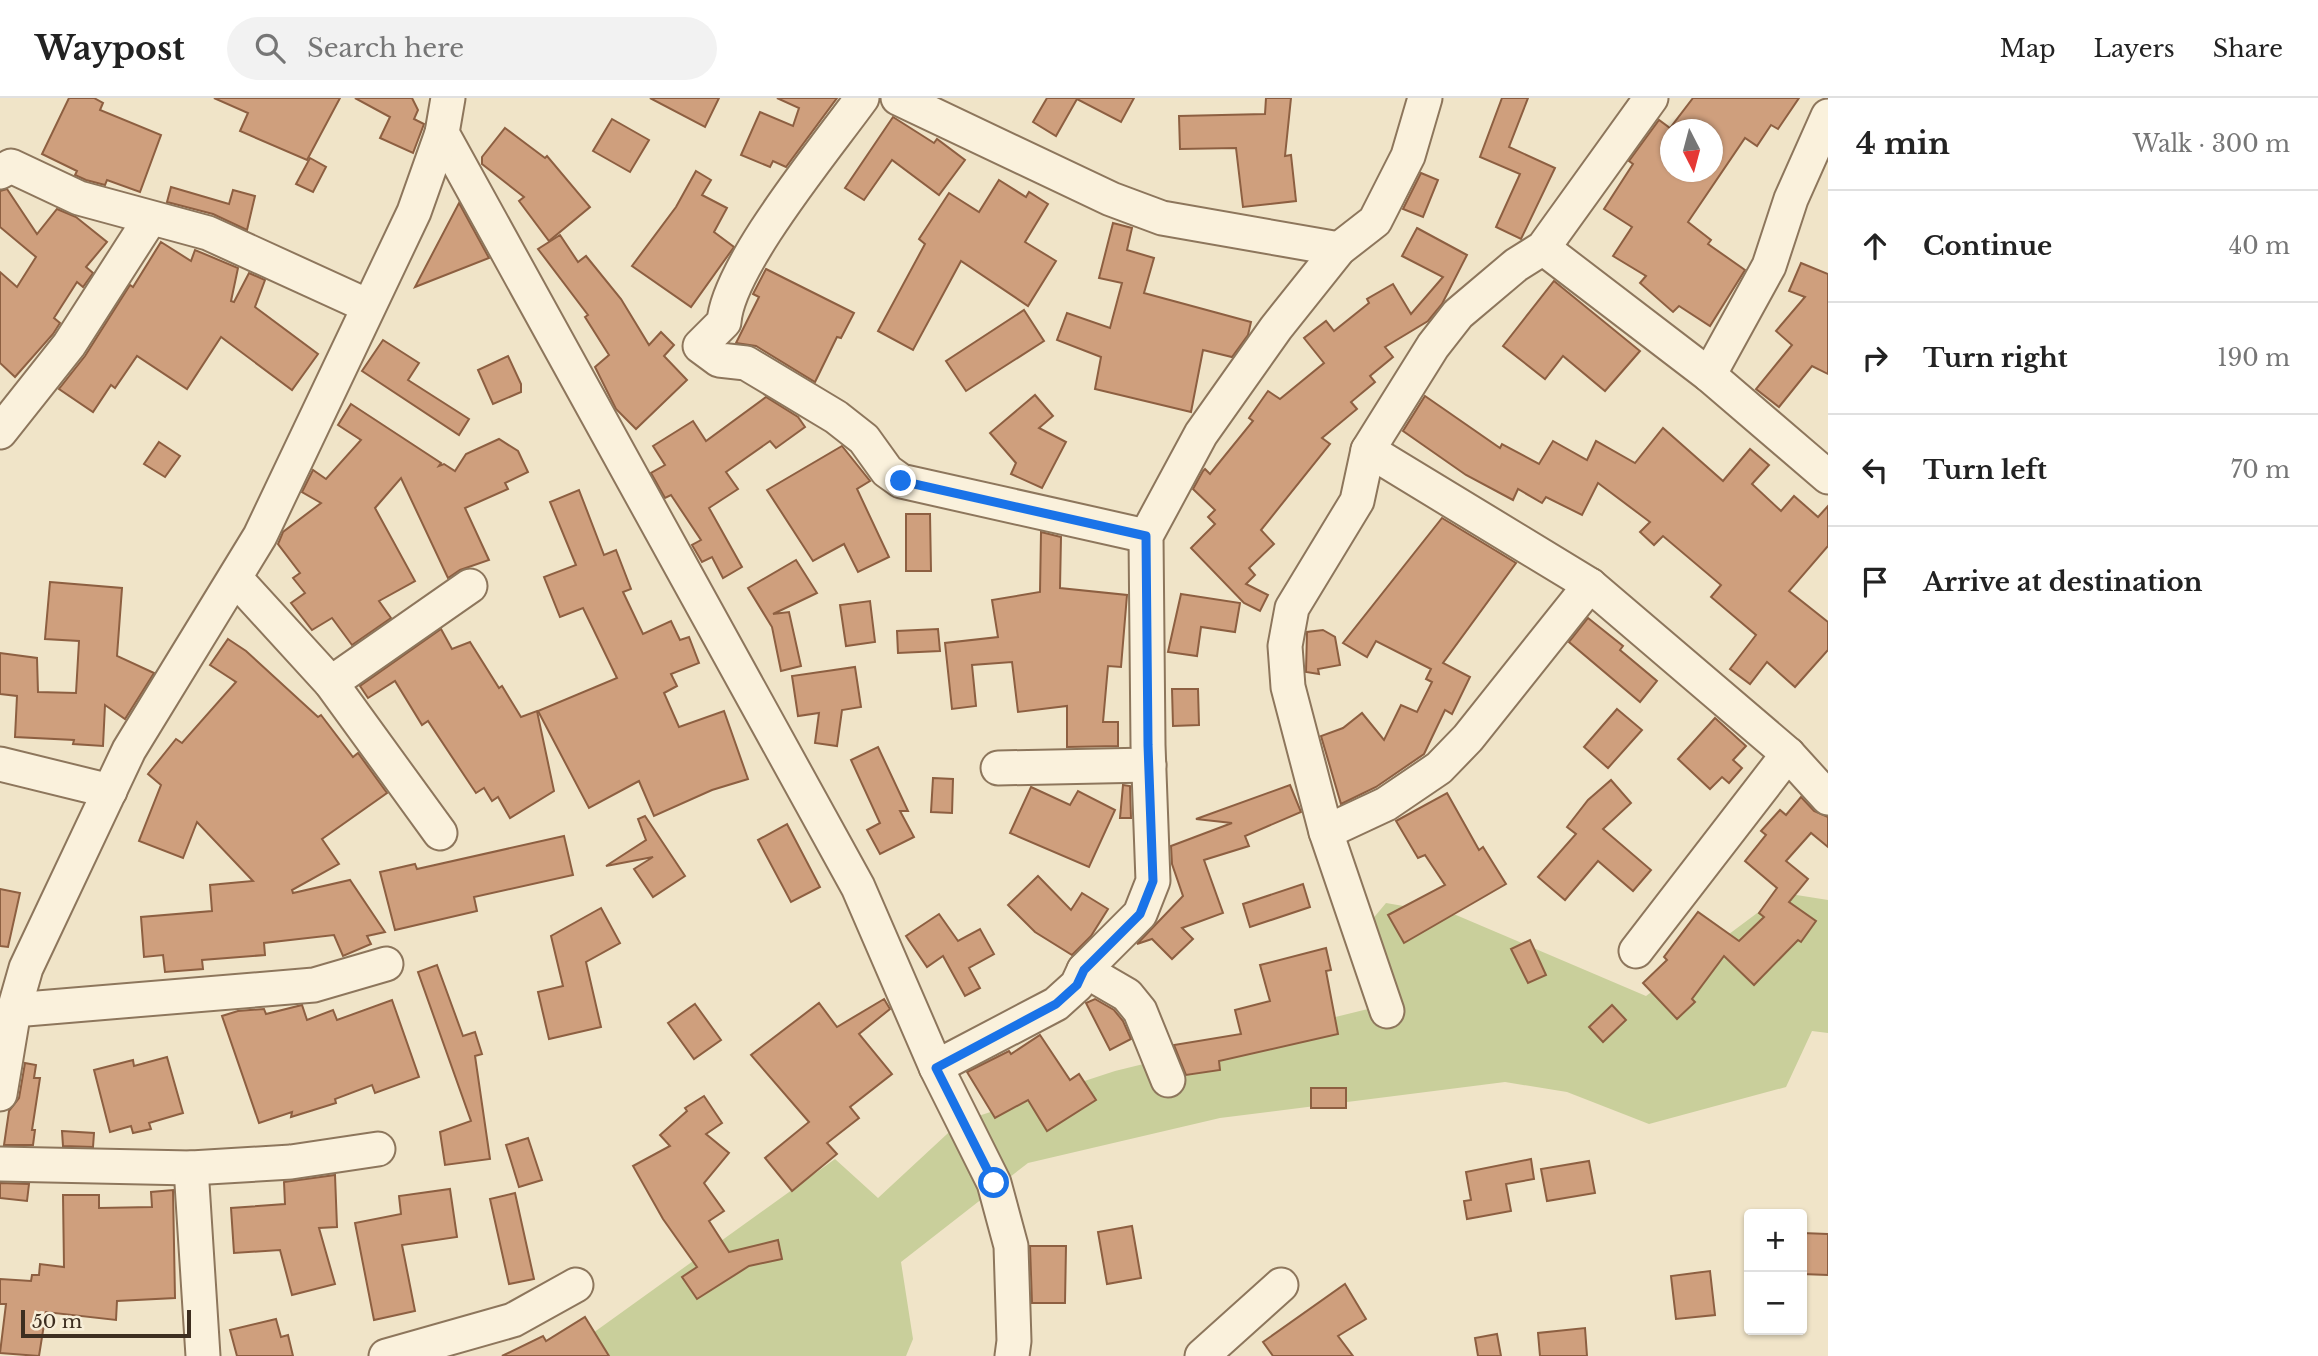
<!DOCTYPE html>
<meta charset="utf-8">
<style>
body{margin:0;font-family:"Libre Baskerville",serif;background:#f2f2f2;color:#222}
.controls{position:absolute;right:21px;bottom:21px;display:grid;overflow:hidden;border-radius:7px;box-shadow:0 2px 5px #0004}
.controls button{width:63px;height:63px;display:grid;place-items:center;padding:0;border:0;border-bottom:2px solid #e0e0e0;background:#fff;color:#222;font:35px sans-serif}
.compass{position:absolute;left:1660px;top:21px;width:63px;height:63px;border-radius:50%;background:#fff;box-shadow:0 2px 5px #0004;rotate:174deg}
.scale{position:absolute;left:21px;bottom:18px;width:170px;box-sizing:border-box;padding-left:7px;border:4px solid #3d2e20;border-top:0;font-size:19px;line-height:24px;white-space:nowrap;color:#3d2e20;-webkit-text-stroke:5px #f7eed8;paint-order:stroke}
.stop{position:absolute;width:21px;height:21px;margin:-16px;border:5px solid #1a73e8;border-radius:50%;background:#fff}
.stop.end{background:#1a73e8;border-color:#fff;box-shadow:0 2px 7px #0008}
.list{margin:0;padding:0;list-style:none}
h2{display:flex;justify-content:space-between;align-items:center;height:91px;margin:0;padding:0 28px;font-size:30px}
h2 small{font-size:23px;font-weight:400;color:#767676}
.list li{display:grid;grid-template-columns:46px 1fr auto;gap:21px;align-items:center;box-sizing:border-box;height:112px;padding:0 28px;border-top:2px solid #e0e0e0}
.list b{display:block;font-size:26px;white-space:nowrap}
.list em{font-size:23px;font-style:normal;color:#767676}
.icon{flex:none;width:38px;height:38px;fill:none;stroke:currentColor;stroke-width:2;stroke-linecap:round;stroke-linejoin:round}
.map{position:relative;flex:none;width:1828px;height:1258px;overflow:hidden}
header{display:flex;align-items:center;gap:42px;box-sizing:border-box;height:98px;padding:0 35px;background:#fff;border-bottom:2px solid #e0e0e0}
header strong{font-size:33px}
nav{display:flex;gap:38px;margin-inline-start:auto;font-size:24px}
.search{width:490px;height:63px;background:#f2f2f2;display:flex;align-items:center;gap:18px;box-sizing:border-box;padding:0 24px;border-radius:38px;color:#767676;font-size:26px}
main{display:flex}
aside{flex:1;background:#fff}
.map>svg:first-child{display:block}
.green{fill:#c9cf9b}
.building{fill:#cf9f7d;stroke:#8d5f41;stroke-width:2;fill-rule:evenodd}
.lines{fill:none;stroke-linecap:round;stroke-linejoin:round}
.minor-casing{stroke:#8d765c;stroke-width:37}
.minor{stroke:#faf1dc;stroke-width:33}
.route{stroke:#1a73e8;stroke-width:9}
</style>
<header>
<strong>Waypost</strong>
<div class="search"><svg class="icon" aria-label="search" viewBox="0 0 24 24"><circle cx="10" cy="10" r="6"/><path d="M15 15l6 6"/></svg>Search here</div>
<nav><a>Map</a><a>Layers</a><a>Share</a></nav>
</header>
<main>
<div class="map">
<svg width="1828" height="1258" viewBox="0 0 1828 1258">
<rect width="100%" height="100%" fill="#f0e4c8"/>
<polygon class="green" points="1784,795 1828,802 1828,935 1812,933 1786,989 1649,1026 1567,994 1505,984 1220,1020 1028,1065 901,1164 913,1241 906,1258 561,1258 835,1061 878,1100 960,1024 1115,973 1368,911 1350,848 1386,805 1456,817 1646,898"/>
<g class="building">
<polygon points="69,0 94,0 103,5 100,12 161,37 140,94 107,82 105,87 86,82 75,77 77,73 42,56"/>
<polygon points="214,0 340,0 307,62 240,33 248,15"/>
<polygon points="355,0 412,0 418,12 414,21 424,26 413,55 380,40 390,19"/>
<polygon points="650,0 719,0 705,29"/>
<polygon points="777,0 837,0 786,69 773,63 770,69 741,57 760,14 793,28 799,10"/>
<polygon points="1047,0 1134,0 1121,24 1077,1 1056,38 1033,24"/>
<polygon points="1266,0 1291,0 1285,58 1291,57 1296,103 1243,109 1236,50 1180,51 1179,18 1265,16"/>
<polygon points="1502,0 1528,0 1509,49 1555,70 1521,141 1496,129 1520,76 1480,59"/>
<path d="M1693,0h106l-21,31 -7,-4 -14,21 -12,-8 -57,84 23,18 -3,4 37,26 -35,56 -31,-20 -6,6 -33,-29 6,-7 -33,-20 19,-29 -28,-18 29,-45 -4,-3 30,-41 11,8zM1670,32h42v42h-42z"/>
<polygon points="893,19 934,45 937,41 965,62 939,97 892,62 864,102 845,90"/>
<polygon points="612,21 649,42 630,74 593,53"/>
<polygon points="505,30 545,60 547,58 590,109 549,143 519,103 524,99 482,66 482,59"/>
<polygon points="310,60 326,69 313,94 296,86"/>
<polygon points="696,73 711,82 702,97 727,110 714,134 734,149 691,209 632,168 676,109"/>
<polygon points="1421,75 1438,82 1423,119 1403,111"/>
<polygon points="999,82 1026,99 1029,94 1048,106 1025,144 1056,163 1028,208 961,163 913,252 878,233 925,146 919,141 949,95 979,114"/>
<polygon points="171,89 229,106 233,92 255,98 247,132 213,116 167,104"/>
<polygon points="7,91 37,136 57,111 76,119 107,144 86,169 93,175 83,189 77,184 54,220 60,225 53,236 15,279 0,265 0,174 17,189 36,159 0,129 0,93"/>
<polygon points="459,105 489,160 415,189"/>
<polygon points="1113,125 1132,130 1127,152 1154,160 1144,195 1251,224 1248,237 1232,259 1203,252 1191,314 1095,291 1101,259 1057,242 1067,215 1110,230 1122,185 1099,180"/>
<polygon points="1417,130 1467,157 1442,206 1428,223 1385,249 1393,259 1370,278 1375,284 1351,304 1357,311 1322,340 1330,346 1261,432 1274,446 1249,470 1255,477 1246,486 1268,497 1260,513 1244,505 1191,450 1215,426 1208,419 1215,412 1193,391 1203,373 1205,371 1210,376 1253,323 1249,320 1268,293 1280,301 1324,265 1304,240 1326,223 1334,233 1369,205 1367,201 1393,186 1411,216 1443,179 1402,158"/>
<polygon points="560,137 578,164 586,158 621,201 649,247 661,234 674,247 664,258 687,282 636,331 616,311 595,269 609,257 585,219 588,217 538,151"/>
<polygon points="161,144 191,163 195,152 238,170 231,203 234,204 249,175 265,182 255,209 318,256 292,292 221,239 187,291 137,258 115,290 111,287 93,314 59,291 85,258 130,187 133,189"/>
<polygon points="1801,165 1828,176 1828,276 1812,268 1779,309 1756,291 1792,247 1776,233 1805,199 1789,193"/>
<polygon points="766,171 854,215 841,240 837,239 815,284 756,248 736,245 759,199 753,196"/>
<polygon points="1554,183 1640,253 1605,293 1563,258 1545,281 1503,248"/>
<polygon points="1024,212 1044,243 966,293 946,263"/>
<polygon points="383,242 419,265 408,282 469,321 459,337 362,273"/>
<polygon points="508,258 521,286 521,294 493,306 478,272"/>
<polygon points="1035,297 1053,318 1039,330 1066,344 1042,390 1011,376 1016,365 990,335"/>
<polygon points="1425,298 1500,350 1502,346 1539,366 1553,343 1587,362 1596,343 1635,365 1663,330 1723,383 1750,351 1769,367 1752,386 1781,413 1794,398 1818,419 1828,408 1828,448 1789,493 1828,524 1828,552 1795,589 1767,564 1750,586 1730,571 1756,537 1711,499 1721,487 1663,438 1654,447 1640,434 1650,424 1598,385 1582,417 1546,399 1542,405 1518,391 1513,402 1466,377 1403,333"/>
<polygon points="766,299 798,319 805,329 776,350 770,343 726,374 738,391 709,410 742,469 723,480 712,459 702,464 692,447 701,442 671,397 665,400 651,375 665,367 653,348 693,323 706,343"/>
<polygon points="351,306 441,365 439,368 444,366 455,373 466,356 499,341 518,353 528,374 505,385 508,391 465,410 489,462 460,472 448,480 401,380 375,410 415,483 379,503 391,520 352,547 332,520 312,532 291,505 305,495 293,480 300,475 278,446 283,434 321,405 302,394 313,372 326,381 361,342 338,327"/>
<polygon points="159,344 180,358 165,379 144,366"/>
<polygon points="842,348 870,383 857,391 889,459 858,474 844,446 813,463 767,392"/>
<polygon points="579,392 604,457 616,452 631,491 623,494 643,536 671,523 680,542 689,539 699,565 671,576 677,588 664,595 679,629 724,613 748,681 712,692 654,718 639,683 589,710 538,613 617,580 583,510 560,519 544,479 576,467 550,404"/>
<polygon points="906,416 930,416 931,473 906,473"/>
<polygon points="1442,420 1516,465 1443,565 1470,579 1452,616 1445,612 1424,656 1376,689 1341,706 1321,638 1343,630 1362,615 1384,642 1401,607 1417,614 1432,584 1426,581 1431,571 1376,543 1367,559 1343,545"/>
<polygon points="1041,434 1061,439 1060,490 1127,497 1121,569 1108,568 1103,624 1118,624 1118,648 1067,649 1067,608 1018,614 1012,564 972,567 976,608 952,611 945,545 998,539 992,502 1040,494"/>
<polygon points="796,462 817,495 773,516 789,514 801,568 781,573 772,529 748,490"/>
<polygon points="50,484 122,490 117,558 154,575 125,621 105,607 103,648 73,646 74,642 15,639 17,598 0,596 0,555 37,560 38,594 76,595 79,543 45,541"/>
<polygon points="1181,496 1240,505 1235,534 1201,529 1197,558 1168,554"/>
<polygon points="870,503 875,544 846,548 840,507"/>
<polygon points="1588,520 1623,548 1620,552 1657,583 1640,604 1569,544"/>
<polygon points="441,531 452,551 470,544 499,590 502,588 521,619 537,613 554,693 510,720 498,699 492,703 484,690 476,695 428,623 422,627 395,583 368,600 360,588"/>
<polygon points="938,531 940,553 898,555 897,533"/>
<polygon points="1323,532 1335,539 1340,567 1318,571 1319,576 1306,574 1307,534"/>
<polygon points="228,541 246,553 318,619 321,617 353,659 358,655 387,695 322,741 339,766 292,792 293,795 350,782 385,834 367,838 371,846 343,858 334,837 264,845 265,857 202,862 203,871 165,874 163,857 144,859 141,819 212,813 210,787 253,783 197,724 183,760 139,743 161,687 148,676 176,641 182,645 236,584 210,567"/>
<polygon points="855,569 861,609 842,612 837,648 815,645 819,615 798,618 792,578"/>
<polygon points="1172,591 1198,591 1199,627 1173,628"/>
<polygon points="1617,611 1642,632 1608,670 1584,649"/>
<polygon points="1715,620 1746,648 1733,662 1742,670 1729,685 1722,679 1710,691 1678,661"/>
<polygon points="878,649 908,713 900,713 914,739 880,756 867,732 880,725 851,662"/>
<polygon points="933,680 953,681 952,715 931,714"/>
<polygon points="1611,682 1631,705 1603,731 1651,772 1633,793 1598,763 1565,802 1538,779 1576,736 1567,729 1588,702"/>
<polygon points="1123,687 1130,688 1131,720 1120,720"/>
<polygon points="1290,687 1301,714 1245,738 1249,748 1204,762 1223,815 1182,830 1193,841 1172,861 1152,841 1137,846 1183,798 1172,766 1171,748 1232,725 1196,721"/>
<polygon points="1031,689 1070,707 1078,693 1115,712 1089,769 1010,735"/>
<polygon points="1447,695 1479,752 1483,749 1506,786 1404,845 1388,817 1445,787 1425,757 1418,760 1396,723"/>
<polygon points="1801,699 1814,713 1828,719 1828,749 1811,735 1786,763 1808,781 1789,804 1816,823 1801,844 1798,842 1754,887 1724,858 1692,901 1695,904 1677,921 1643,885 1667,862 1664,859 1698,814 1739,843 1764,819 1759,815 1777,790 1745,763 1766,737 1761,733 1780,712 1786,717"/>
<polygon points="645,718 685,778 653,799 634,771 653,759 606,768 646,742 638,721"/>
<polygon points="787,726 820,789 791,804 758,742"/>
<polygon points="564,738 573,777 474,799 477,813 395,832 380,774 415,766 417,771"/>
<polygon points="1038,778 1071,812 1082,795 1108,811 1091,838 1072,857 1035,834 1008,807"/>
<polygon points="1303,786 1310,809 1250,829 1243,806"/>
<polygon points="0,791 20,795 8,849 0,848"/>
<polygon points="601,810 620,845 586,864 601,929 549,941 538,894 563,888 551,838"/>
<polygon points="939,816 958,843 980,831 994,856 969,870 980,890 965,898 943,858 927,869 906,838"/>
<polygon points="1530,842 1546,877 1528,885 1511,851"/>
<polygon points="1326,850 1331,872 1326,873 1338,936 1219,963 1220,972 1186,977 1174,947 1241,936 1235,912 1270,903 1260,867"/>
<polygon points="437,867 463,938 475,934 482,956 475,958 490,1061 445,1067 440,1034 471,1023 418,874"/>
<polygon points="884,901 890,911 859,936 892,976 850,1009 859,1020 827,1045 837,1056 792,1093 765,1060 809,1024 751,957 819,905 837,929"/>
<polygon points="1095,901 1114,912 1123,923 1131,941 1110,952 1086,905"/>
<polygon points="392,902 419,979 375,995 372,987 335,1001 336,1005 291,1019 292,1014 259,1025 222,918 238,913 264,911 266,916 302,907 307,922 333,912 337,922"/>
<polygon points="695,906 721,942 694,961 668,925"/>
<polygon points="1612,907 1626,922 1603,944 1589,929"/>
<polygon points="1040,937 1070,982 1079,976 1096,1002 1047,1033 1028,1002 995,1020 967,974 1009,953 1011,956"/>
<polygon points="167,959 183,1015 149,1025 151,1031 133,1035 131,1028 110,1034 94,972 133,962 134,968"/>
<polygon points="25,965 36,967 34,980 40,980 32,1032 35,1032 33,1047 4,1047 9,1013 19,1000"/>
<rect x="1311" y="990" width="35" height="20"/>
<polygon points="704,998 722,1025 706,1036 729,1055 704,1085 724,1113 709,1123 729,1154 778,1142 782,1161 749,1168 697,1201 682,1179 697,1169 663,1121 633,1068 670,1048 660,1037 687,1013 685,1010"/>
<polygon points="62,1033 94,1035 93,1049 63,1048"/>
<polygon points="528,1040 542,1082 519,1089 506,1047"/>
<polygon points="1531,1061 1534,1081 1506,1086 1511,1113 1467,1121 1464,1103 1471,1102 1466,1074"/>
<polygon points="1589,1063 1595,1095 1547,1103 1541,1071"/>
<polygon points="335,1077 337,1129 319,1130 335,1186 292,1197 280,1152 234,1155 231,1110 285,1106 284,1084"/>
<polygon points="0,1085 29,1086 27,1103 0,1100"/>
<polygon points="450,1091 457,1139 402,1147 415,1213 374,1222 355,1125 401,1116 399,1098"/>
<polygon points="173,1092 175,1200 117,1203 116,1222 46,1214 39,1258 0,1255 6,1206 0,1206 0,1181 31,1183 32,1177 39,1177 40,1166 64,1169 63,1097 99,1097 99,1110 152,1109 151,1094"/>
<polygon points="515,1095 534,1181 509,1186 490,1101"/>
<polygon points="1132,1128 1141,1180 1107,1186 1098,1134"/>
<polygon points="1802,1135 1828,1136 1828,1177 1802,1176"/>
<polygon points="1030,1148 1066,1148 1065,1205 1032,1205"/>
<polygon points="1710,1173 1715,1217 1676,1221 1671,1178"/>
<polygon points="1345,1186 1366,1221 1338,1238 1353,1258 1273,1258 1263,1244"/>
<polygon points="585,1219 609,1258 502,1258 543,1238 546,1243"/>
<polygon points="276,1221 281,1239 288,1237 293,1258 237,1258 230,1232"/>
<polygon points="1585,1230 1587,1258 1540,1258 1538,1235"/>
<polygon points="1497,1236 1501,1258 1478,1258 1475,1240"/>
</g>
<g class="lines">
<g class="minor-casing">
<g id="minor">
<polyline points="448,0 442,35 858,789 936,969 994,1085 1011,1148 1014,1243 1012,1258"/>
<path d="M862,0c-36,50 -134,168 -138,224l-24,24 19,14 27,3 90,54 28,22 23,32 14,10 245,55"/>
<polyline points="898,0 1111,101 1162,120 1339,151"/>
<polyline points="0,74 11,68 79,100 208,135 368,208"/>
<polyline points="1543,150 1709,277 1828,379"/>
<polyline points="1709,277 1769,168 1791,101 1828,18"/>
<polyline points="0,334 69,247 150,121"/>
<polyline points="1368,352 1590,487 1788,656 1828,700"/>
<polyline points="235,480 331,585 440,735"/>
<polyline points="331,585 470,488"/>
<polyline points="0,666 110,693"/>
<polyline points="998,670 1149,667"/>
<polyline points="1326,734 1386,706 1439,670 1468,640 1590,487"/>
<polyline points="1636,853 1788,656"/>
<polyline points="1084,872 1127,897 1140,913 1168,982"/>
<polyline points="14,912 314,887 386,866"/>
<polyline points="1387,913 1326,734 1288,589 1285,548 1292,510 1357,403 1368,352 1433,248 1458,216 1516,167 1543,150 1651,0"/>
<polyline points="936,969 1056,906 1077,887 1084,872 1140,816 1153,783 1148,647 1146,438 1201,336 1276,230 1339,151 1375,123 1408,58 1425,0"/>
<polyline points="0,996 14,912 26,870 129,652 260,438 414,114 442,35"/>
<polyline points="0,1066 191,1070 291,1064 378,1051"/>
<polyline points="191,1070 203,1258"/>
<polyline points="386,1258 513,1222 576,1187"/>
<polyline points="1202,1258 1281,1187"/>
</g>
</g>
<use href="#minor" class="minor"/>
</g>
<g class="lines">
<polyline class="route" points="901,383 1146,438 1148,647 1153,783 1140,816 1084,872 1077,887 1056,906 936,970 994,1085"/>
</g>
</svg>
<div class="controls">
<button>+</button>
<button>−</button>
</div>
<svg class="compass" viewBox="-18 -18 36 36"><path d="M0-13l5 13h-10z" fill="#e53935"/><path d="M0 13l5-13h-10z" fill="#767676"/></svg>
<div class="scale">50 m</div>
<div class="stop" style="left:994px;top:1085px"></div>
<div class="stop end" style="left:901px;top:383px"></div>
</div>
<aside>
<h2>4 min<small>Walk · 300 m</small></h2>
<ul class="list">
<li><svg class="icon" aria-label="ahead" viewBox="0 0 24 24"><path d="M12 20V5M6 11l6-6 6 6"/></svg><div><b>Continue</b></div><em>40 m</em></li>
<li><svg class="icon" aria-label="right" viewBox="0 0 24 24"><path d="M7 20v-9h11M14 6l5 5-5 5"/></svg><div><b>Turn right</b></div><em>190 m</em></li>
<li><svg class="icon" aria-label="left" viewBox="0 0 24 24"><path d="M17 20v-9H6M10 6l-5 5 5 5"/></svg><div><b>Turn left</b></div><em>70 m</em></li>
<li><svg class="icon" aria-label="arrive" viewBox="0 0 24 24"><path d="M6 21V4h12l-3 4 3 4H6"/></svg><div><b>Arrive at destination</b></div></li>
</ul>
</aside>
</main>
